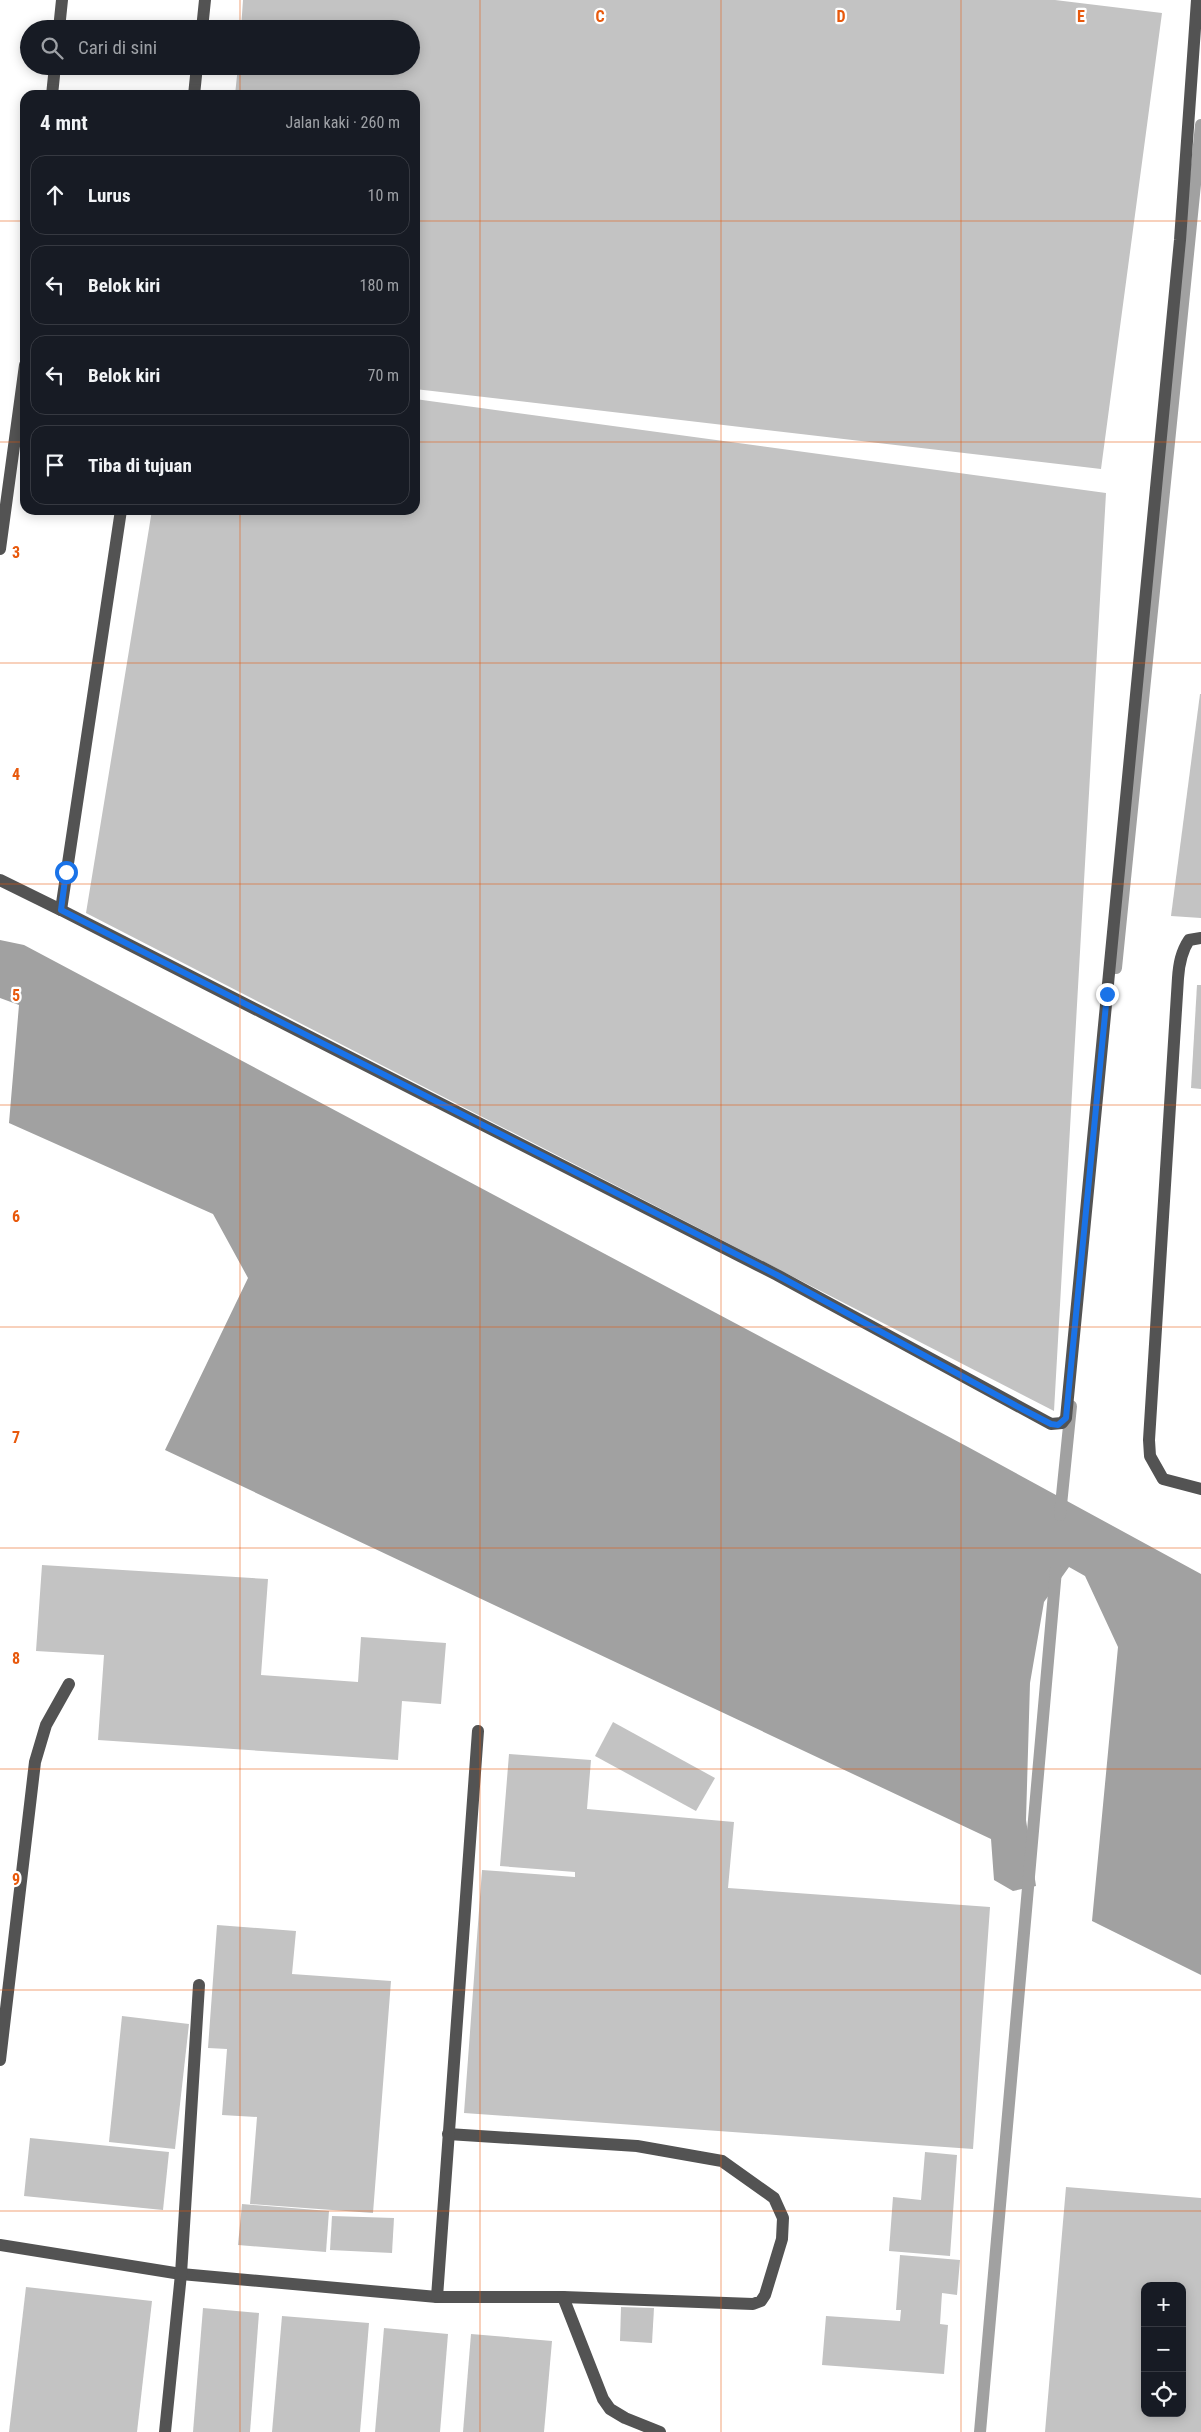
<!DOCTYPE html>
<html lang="id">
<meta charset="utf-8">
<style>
body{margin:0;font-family:"Roboto Condensed",sans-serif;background:#242831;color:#f1f3f6}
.controls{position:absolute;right:15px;bottom:15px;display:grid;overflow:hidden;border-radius:10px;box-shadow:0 2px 12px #0003}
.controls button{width:45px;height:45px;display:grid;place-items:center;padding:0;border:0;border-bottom:1px solid #363941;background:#171b24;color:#f1f3f6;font:25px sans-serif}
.stop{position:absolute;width:15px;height:15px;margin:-11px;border:4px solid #1a73e8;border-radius:50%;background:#fff}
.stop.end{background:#1a73e8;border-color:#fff;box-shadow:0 1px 5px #0008}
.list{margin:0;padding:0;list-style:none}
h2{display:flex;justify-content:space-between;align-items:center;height:65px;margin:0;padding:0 20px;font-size:21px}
h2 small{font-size:16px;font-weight:400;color:#9ea1a6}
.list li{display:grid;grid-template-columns:32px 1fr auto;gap:15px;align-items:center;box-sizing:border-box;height:80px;margin:0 10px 10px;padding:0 10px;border:1px solid #363941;border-radius:15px}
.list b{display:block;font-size:19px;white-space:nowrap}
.list em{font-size:16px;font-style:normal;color:#9ea1a6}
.icon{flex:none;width:28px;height:28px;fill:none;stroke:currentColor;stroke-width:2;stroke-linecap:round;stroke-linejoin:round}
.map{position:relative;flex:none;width:1201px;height:2432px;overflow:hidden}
.search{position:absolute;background:#171b24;box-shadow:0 2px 12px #0003;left:20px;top:20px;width:400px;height:55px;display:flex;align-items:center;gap:12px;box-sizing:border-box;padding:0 18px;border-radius:28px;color:#9ea1a6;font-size:19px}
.panel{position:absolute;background:#171b24;box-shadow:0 2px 12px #0003;left:20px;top:90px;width:400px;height:425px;border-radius:15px}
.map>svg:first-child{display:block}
.water{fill:#a1a1a1}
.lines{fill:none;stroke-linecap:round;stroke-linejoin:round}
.stream{stroke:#a1a1a1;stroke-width:12}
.building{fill:#c3c3c3;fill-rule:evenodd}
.minor{stroke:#535353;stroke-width:12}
.route{stroke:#1a73e8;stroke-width:6}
.grid{fill:none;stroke:#e8590c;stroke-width:1;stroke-opacity:0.55}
.grid-label{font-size:16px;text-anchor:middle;font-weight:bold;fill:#e8590c;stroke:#fff;stroke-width:4.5;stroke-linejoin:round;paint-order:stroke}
</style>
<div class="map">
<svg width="1201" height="2432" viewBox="0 0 1201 2432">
<rect width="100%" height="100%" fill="#fff"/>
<polygon class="water" points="0,940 24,945 968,1447 1201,1574 1201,1975 1092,1921 1118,1647 1085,1576 1069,1567 1044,1602 1030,1683 1026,1820 1036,1886 1013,1891 994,1880 991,1839 165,1450 248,1278 213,1214 9,1123 19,1005 0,998"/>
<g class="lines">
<g class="stream">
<polyline points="1116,968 1201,125"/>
<polyline points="1060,1515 1071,1406"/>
<polyline points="980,2432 1056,1570"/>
</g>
</g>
<g class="building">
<polygon points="243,0 1055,0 1162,13 1101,469 415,389 415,95 235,95 238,66 411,66 411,29 241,29"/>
<polygon points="415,399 1106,493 1054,1411 86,913 152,510 415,510"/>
<polygon points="1200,694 1201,694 1201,918 1171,916"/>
<polygon points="1197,985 1201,985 1201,1089 1191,1088"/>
<polygon points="42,1565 268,1579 261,1675 358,1682 361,1637 446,1643 441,1704 402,1701 398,1760 98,1740 104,1655 36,1651"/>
<polygon points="613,1722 715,1778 696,1811 595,1756"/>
<polygon points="509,1754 591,1760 587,1809 734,1822 728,1888 990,1907 973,2149 464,2113 482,1870 575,1877 575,1872 500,1866"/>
<polygon points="217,1925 296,1931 292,1974 391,1981 373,2213 250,2204 257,2117 222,2115 227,2049 208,2048"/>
<polygon points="122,2016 189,2024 175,2149 109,2142"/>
<polygon points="30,2138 169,2152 163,2210 24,2196"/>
<polygon points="925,2152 957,2155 950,2256 889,2251 893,2197 921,2200"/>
<path d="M1066,2187l135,11v234h-156zM1145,2286h37v127h-37z"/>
<polygon points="242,2204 329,2211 326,2252 238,2245"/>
<polygon points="332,2216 394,2218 392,2253 330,2250"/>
<polygon points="900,2255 960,2260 957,2295 942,2293 940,2324 948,2325 944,2374 822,2365 826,2316 900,2321 901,2310 896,2310"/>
<polygon points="26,2287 152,2301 137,2432 9,2432"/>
<polygon points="621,2307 654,2308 652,2343 620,2341"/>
<polygon points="203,2308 259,2313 250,2432 193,2432"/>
<polygon points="282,2316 369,2323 360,2432 272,2432"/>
<polygon points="384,2328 448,2334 440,2432 375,2432"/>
<polygon points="471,2334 552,2341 544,2432 463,2432"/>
</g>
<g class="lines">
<g class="minor">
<polyline points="59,29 62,0"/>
<polyline points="202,29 205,0"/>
<polyline points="52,95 55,66"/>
<polyline points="194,95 197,66"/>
<polyline points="0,549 25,365"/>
<polyline points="0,880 61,910 121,510"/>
<polyline points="61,910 777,1275 1051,1424 1062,1423 1066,1418 1180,240 1197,0"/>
<path d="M1201,938l-12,2c-8,12 -10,24 -11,38l-29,462 1,16 13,23 38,10"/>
<polyline points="0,2060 35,1762 46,1725 69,1684"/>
<polyline points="0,2245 181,2274 437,2297 563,2297 753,2304 761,2301 765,2295 782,2239 783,2218 774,2198 722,2161 637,2146 448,2134"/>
<polyline points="437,2297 478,1731"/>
<polyline points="563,2297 603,2399 610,2409 625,2418 660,2432"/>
<polyline points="165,2432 181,2274 199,1985"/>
</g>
</g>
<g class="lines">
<polyline class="route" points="66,872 61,910 777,1275 1024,1410 1051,1424 1058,1425 1066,1418 1107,994"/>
</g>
<path class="grid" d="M240,0v29M480,0v2432M721,0v2432M961,0v2432M240,66v29M0,221h25M415,221h786M0,442h25M415,442h786M240,510v1922M0,663h1201M0,884h1201M0,1105h1201M0,1327h1201M0,1548h1201M0,1769h1201M0,1990h1201M0,2211h1201"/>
<g class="grid-label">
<text x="600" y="22">C</text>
<text x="841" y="22">D</text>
<text x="1081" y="22">E</text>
<text x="16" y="558">3</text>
<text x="16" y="780">4</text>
<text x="16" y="1001">5</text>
<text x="16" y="1222">6</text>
<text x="16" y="1443">7</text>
<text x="16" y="1664">8</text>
<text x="16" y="1885">9</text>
</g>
</svg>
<div class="controls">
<button>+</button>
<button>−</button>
<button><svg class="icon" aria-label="locate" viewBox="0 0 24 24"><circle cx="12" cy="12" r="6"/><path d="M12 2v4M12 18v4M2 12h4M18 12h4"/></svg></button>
</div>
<div class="stop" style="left:66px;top:872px"></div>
<div class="stop end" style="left:1107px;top:994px"></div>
<div class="search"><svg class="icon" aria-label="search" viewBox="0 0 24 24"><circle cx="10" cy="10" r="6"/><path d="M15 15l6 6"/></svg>Cari di sini</div>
<section class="panel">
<h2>4 mnt<small>Jalan kaki · 260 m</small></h2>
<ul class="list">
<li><svg class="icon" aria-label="ahead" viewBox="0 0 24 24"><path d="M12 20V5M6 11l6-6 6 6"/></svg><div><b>Lurus</b></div><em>10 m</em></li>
<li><svg class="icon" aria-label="left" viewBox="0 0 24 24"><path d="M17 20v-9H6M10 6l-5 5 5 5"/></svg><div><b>Belok kiri</b></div><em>180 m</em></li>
<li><svg class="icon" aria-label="left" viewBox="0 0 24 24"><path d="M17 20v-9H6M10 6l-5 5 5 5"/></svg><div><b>Belok kiri</b></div><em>70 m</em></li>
<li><svg class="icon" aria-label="arrive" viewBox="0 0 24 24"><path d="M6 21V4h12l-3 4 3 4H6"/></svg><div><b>Tiba di tujuan</b></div></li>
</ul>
</section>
</div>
